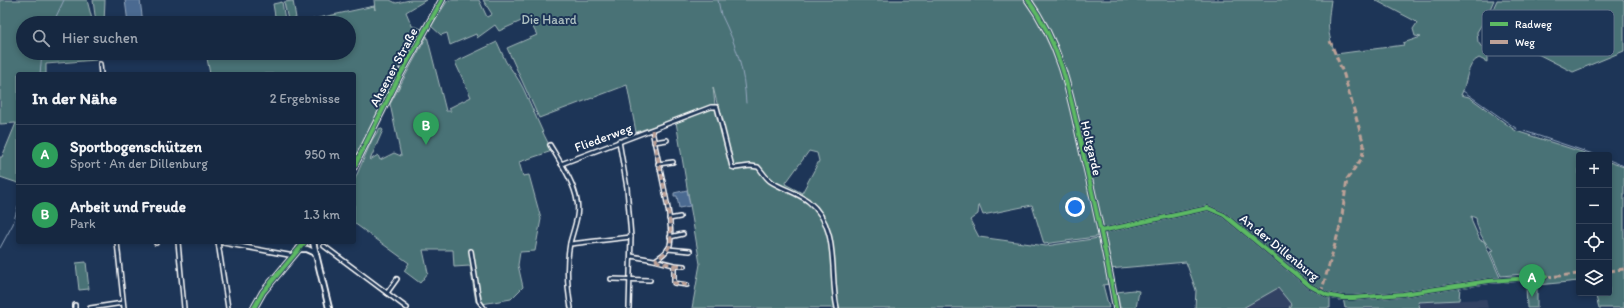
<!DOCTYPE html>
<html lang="de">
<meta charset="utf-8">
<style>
body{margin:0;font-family:Itim,sans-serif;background:#1f3048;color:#f1f3f6}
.controls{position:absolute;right:12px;bottom:12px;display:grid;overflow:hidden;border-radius:4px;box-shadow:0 2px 6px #0003}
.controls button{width:36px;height:36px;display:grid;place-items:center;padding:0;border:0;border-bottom:1px solid #35445a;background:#162841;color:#f1f3f6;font:20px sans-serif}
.you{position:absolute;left:1075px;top:207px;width:14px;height:14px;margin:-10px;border:3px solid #fff;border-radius:50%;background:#1a73e8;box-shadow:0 0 0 6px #1a73e833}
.badge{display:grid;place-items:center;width:26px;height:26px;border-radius:50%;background:#ff9aa2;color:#fff;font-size:13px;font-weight:700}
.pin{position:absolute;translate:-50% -33px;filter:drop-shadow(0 1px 2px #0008)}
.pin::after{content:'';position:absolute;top:21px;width:14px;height:12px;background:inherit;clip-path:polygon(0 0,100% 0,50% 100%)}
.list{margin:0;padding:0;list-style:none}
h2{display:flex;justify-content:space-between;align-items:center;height:52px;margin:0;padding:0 16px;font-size:17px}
h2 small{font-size:13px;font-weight:400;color:#9ea6b1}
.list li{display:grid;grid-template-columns:26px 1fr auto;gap:12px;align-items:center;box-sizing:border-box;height:60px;padding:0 16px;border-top:1px solid #35445a}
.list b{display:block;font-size:15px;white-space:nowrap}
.list p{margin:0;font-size:13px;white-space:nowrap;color:#9ea6b1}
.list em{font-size:13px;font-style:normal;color:#9ea6b1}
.icon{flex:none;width:22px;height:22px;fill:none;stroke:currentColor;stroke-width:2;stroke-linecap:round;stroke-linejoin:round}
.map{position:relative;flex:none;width:1624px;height:308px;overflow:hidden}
.search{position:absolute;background:#162841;box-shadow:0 2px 6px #0003;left:16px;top:16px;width:340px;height:44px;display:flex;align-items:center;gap:10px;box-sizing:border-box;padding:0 14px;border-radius:22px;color:#9ea6b1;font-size:15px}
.panel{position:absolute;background:#162841;box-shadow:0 2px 6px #0003;left:16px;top:72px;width:340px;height:172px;border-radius:4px}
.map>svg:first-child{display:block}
.built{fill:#324264}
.green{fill:#4a7276;stroke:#a4b8ba;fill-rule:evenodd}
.water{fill:#4b6b91;stroke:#93a6bd}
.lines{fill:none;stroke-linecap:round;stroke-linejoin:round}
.stream{stroke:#93a6bd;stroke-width:1}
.street-casing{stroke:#fff;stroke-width:6}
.secondary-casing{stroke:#fff;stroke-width:8}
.street{stroke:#1d3557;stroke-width:3}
.secondary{stroke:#1d3557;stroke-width:4.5}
.quiet{stroke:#bda197;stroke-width:3;stroke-dasharray:6 3;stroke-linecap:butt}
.cycleway-casing{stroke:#1d3557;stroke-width:6}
.cycleway{stroke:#5cba63;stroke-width:4}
.labels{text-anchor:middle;stroke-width:4;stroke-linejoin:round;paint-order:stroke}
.park-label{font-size:13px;fill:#aec0c1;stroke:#1d3557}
.street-label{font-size:13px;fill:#fff;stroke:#1d3557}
.key{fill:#1d3557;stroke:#617289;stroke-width:1}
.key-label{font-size:11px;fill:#fff}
</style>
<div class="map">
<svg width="1624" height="308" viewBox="0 0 1624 308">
<rect width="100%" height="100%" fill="#1d3557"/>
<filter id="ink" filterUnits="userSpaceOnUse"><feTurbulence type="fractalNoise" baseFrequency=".025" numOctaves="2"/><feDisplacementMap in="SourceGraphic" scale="8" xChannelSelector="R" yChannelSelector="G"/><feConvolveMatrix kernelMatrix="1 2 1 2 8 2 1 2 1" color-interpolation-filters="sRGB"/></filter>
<g filter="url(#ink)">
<g class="built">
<polygon points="1278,287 1294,308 1243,308"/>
<polygon points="1486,299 1488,308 1420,308 1418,302"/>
</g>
<g class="green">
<polygon points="0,0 87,0 93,23 23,23 23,53 96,53 96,60 46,64 46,74 18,74 18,183 0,177 0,157 2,157 16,123 0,124"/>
<polygon points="93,0 105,0 104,23 96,23"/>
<polygon points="374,0 390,0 396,3 410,0 426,0 406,12 412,26 422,29 401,63 396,77 392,81 381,106 354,161 354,74 210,74 206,53 349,53 349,23 296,23 374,6 375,10"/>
<path d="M448,0h31l8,17 5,-3 -9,-14h848c-3,22 -5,33 5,54l68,-9 -1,-2 18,-6 -6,-1 -2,-7 4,-6 -2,-2 -40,-21h119l-7,16 -10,16 1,10 9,12v8l-8,-4c-13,5 -12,27 -18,37l8,2 47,34 75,24h-12v126l-42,4v23h-10l-1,-22 -3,-12 -22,2 -11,-25 3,-1c-9,-6 -16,-21 -17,-32l-5,-2 1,6 8,18 4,1 17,39 -144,19 55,-4 48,-8 -1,13 -41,2 2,6h-75l-2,-10 -22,-5 -76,-62c26,23 51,54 85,66v11h-41l2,-4 -13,-16 -35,20h-48l1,-18 -10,-28 -77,7 -7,-33 -58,8 -12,-39 -49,10 -4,-10 -1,9 -8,6 9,17 67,9 53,-8 10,46 -6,1 6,23h-417l8,-44 -24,-142 35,-14 5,2 15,59 2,-1 -20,-81 2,18 -79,27 -9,-47 -88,33 -32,-70 30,-13 -9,-17 -29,13 -4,-6 -18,13 -1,-4 -26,11 -3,-12 -6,2 -10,-9zM809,151l8,2 2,8 -17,32 -17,-9z"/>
<polygon points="1497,0 1624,0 1624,51 1573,72 1485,27"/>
<polygon points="293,1 296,18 288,20 284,2"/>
<polygon points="282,2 285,20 276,22 273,4"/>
<path d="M427,36l19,75h5l-2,-3 22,-11 -16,-35 42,-20c3,6 6,14 9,20 6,8 12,16 17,26 10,21 18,42 29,63l-33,11 4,14 6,-1 12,44 -6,32 -15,1 -2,13 5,22 -12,12 -29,5 -2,-2h-4l-6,-36 -16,1 -1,-17h-30l5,23 -8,10 -16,-12 5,-8 -55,-40v-42l18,-41 8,-12 3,2 -13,30 8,-5 2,5 14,-7 7,3 -11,-52z"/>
<polygon points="1609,162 1624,167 1624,308 1599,308 1595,293 1609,293"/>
<polygon points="86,262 89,289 79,290 76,263"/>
<polygon points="1133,290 1139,291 1136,308 1120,308 1117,292"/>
</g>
<g class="water">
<polygon points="125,0 140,0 143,23 128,23"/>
<polygon points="687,190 690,206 679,208 677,196 674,196 674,193"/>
</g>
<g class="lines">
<g class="stream">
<polyline points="718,0 721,15"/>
<path d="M722,16c15,31 22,53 24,87"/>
<polyline points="53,23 64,0"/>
<polyline points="40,74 42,53"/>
<polyline points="1463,91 1517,129"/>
<polyline points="1524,131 1596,155"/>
<polyline points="1609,160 1624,166"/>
<polyline points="0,248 13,224 18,206"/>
</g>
<g class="street-casing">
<g id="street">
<polyline points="100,64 101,74"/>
<path d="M652,130c4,24 23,95 18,115 -2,7 -10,12 -15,15"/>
<polyline points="619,141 627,188 631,237 629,308"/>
<polyline points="654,142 667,140"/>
<path d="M550,145c10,17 24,37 27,56 3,14 -4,29 -7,42 -4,22 -3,44 1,65"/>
<path d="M561,164l150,-57h6l15,60 3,1 15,-2 8,1c4,4 7,10 12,14 12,8 26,11 38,20 33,26 21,72 29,107"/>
<polyline points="658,164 673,162"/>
<polyline points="669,219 680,217"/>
<polyline points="1101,231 1208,208 1224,215 1310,286 1327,295 1342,298 1353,298 1403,294 1489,281 1546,277"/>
<polyline points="670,237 683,234"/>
<polyline points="117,242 124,308"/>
<polyline points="156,242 156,243"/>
<polyline points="178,242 184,308"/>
<polyline points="218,242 294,256"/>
<polyline points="218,242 228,308"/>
<polyline points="570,244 631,237"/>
<polyline points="324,246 407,308"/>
<polyline points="668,249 690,251"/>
<polyline points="471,251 479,301 484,308"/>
<path d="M631,256c15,2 29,5 43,9v18l13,2"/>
<polyline points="674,265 684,266"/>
<polyline points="611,279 650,280"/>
<polyline points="387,293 397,279"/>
<polyline points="75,305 75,308"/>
<polyline points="90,308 123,303"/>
</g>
</g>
<g class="secondary-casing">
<g id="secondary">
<path d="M1028,0c34,46 43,99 55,153 12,51 24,103 33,155"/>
<polyline points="354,167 399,77 442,0"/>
<polyline points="313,242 329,308"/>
<polyline points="299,249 307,249 316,253"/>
<polyline points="254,308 263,292 305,242"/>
</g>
</g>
<use href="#street" class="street"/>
<use href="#secondary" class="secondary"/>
<g class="quiet">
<path d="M652,130c4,24 23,95 18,115 -2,7 -10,12 -15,15"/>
<polyline points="655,260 659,262 674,265 674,283 687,285"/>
<polyline points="674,265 684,266"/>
<polyline points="1609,271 1624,269"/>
<polyline points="1546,277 1579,274"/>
<polyline points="1321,293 1341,223 1347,179 1362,158 1364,145 1344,75 1330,41"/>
</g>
<g class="cycleway-casing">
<g id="cycleway">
<path d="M1028,0c34,46 43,99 55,153 12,51 24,103 33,155"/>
<polyline points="354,167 399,77 442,0"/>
<polyline points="1101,231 1208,208 1224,215 1310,286 1327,295 1342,298 1353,298 1403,294 1489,281 1546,277"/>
<polyline points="254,308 263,292 305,242"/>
</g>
</g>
<use href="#cycleway" class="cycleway"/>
</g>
</g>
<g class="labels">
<g class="park-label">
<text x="549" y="24">Die Haard</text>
</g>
<g class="street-label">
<text transform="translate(393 67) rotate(-62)" y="5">Ahsener Straße</text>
<text transform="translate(603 137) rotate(-20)" y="5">Fliederweg</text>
<text transform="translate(1092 148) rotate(77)" y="5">Holtgarde</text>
<text transform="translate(1280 247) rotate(39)" y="5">An der Dillenburg</text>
</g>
</g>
<rect x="1482" y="10" width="132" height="46" rx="6" class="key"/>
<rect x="1490" y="22" width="18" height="4" fill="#5cba63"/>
<rect x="1490" y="40" width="18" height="4" fill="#bda197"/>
<g class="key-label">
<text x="1515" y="28">Radweg</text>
<text x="1515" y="46">Weg</text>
</g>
</svg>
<div class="controls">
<button>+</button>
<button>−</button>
<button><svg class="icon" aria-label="locate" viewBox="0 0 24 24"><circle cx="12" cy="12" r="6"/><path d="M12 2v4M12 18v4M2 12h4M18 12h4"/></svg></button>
<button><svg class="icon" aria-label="layers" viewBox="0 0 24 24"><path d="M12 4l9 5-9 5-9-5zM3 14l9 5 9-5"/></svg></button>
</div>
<div class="you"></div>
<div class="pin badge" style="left:1532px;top:297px;background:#2e9e5b">A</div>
<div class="pin badge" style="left:426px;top:145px;background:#2e9e5b">B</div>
<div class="search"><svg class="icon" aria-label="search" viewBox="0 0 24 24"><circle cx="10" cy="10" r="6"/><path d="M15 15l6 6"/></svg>Hier suchen</div>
<section class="panel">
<h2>In der Nähe<small>2 Ergebnisse</small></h2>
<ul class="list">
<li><span class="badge" style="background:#2e9e5b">A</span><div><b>Sportbogenschützen</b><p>Sport · An der Dillenburg</p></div><em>950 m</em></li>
<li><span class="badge" style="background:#2e9e5b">B</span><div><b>Arbeit und Freude</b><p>Park</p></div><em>1.3 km</em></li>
</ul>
</section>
</div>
